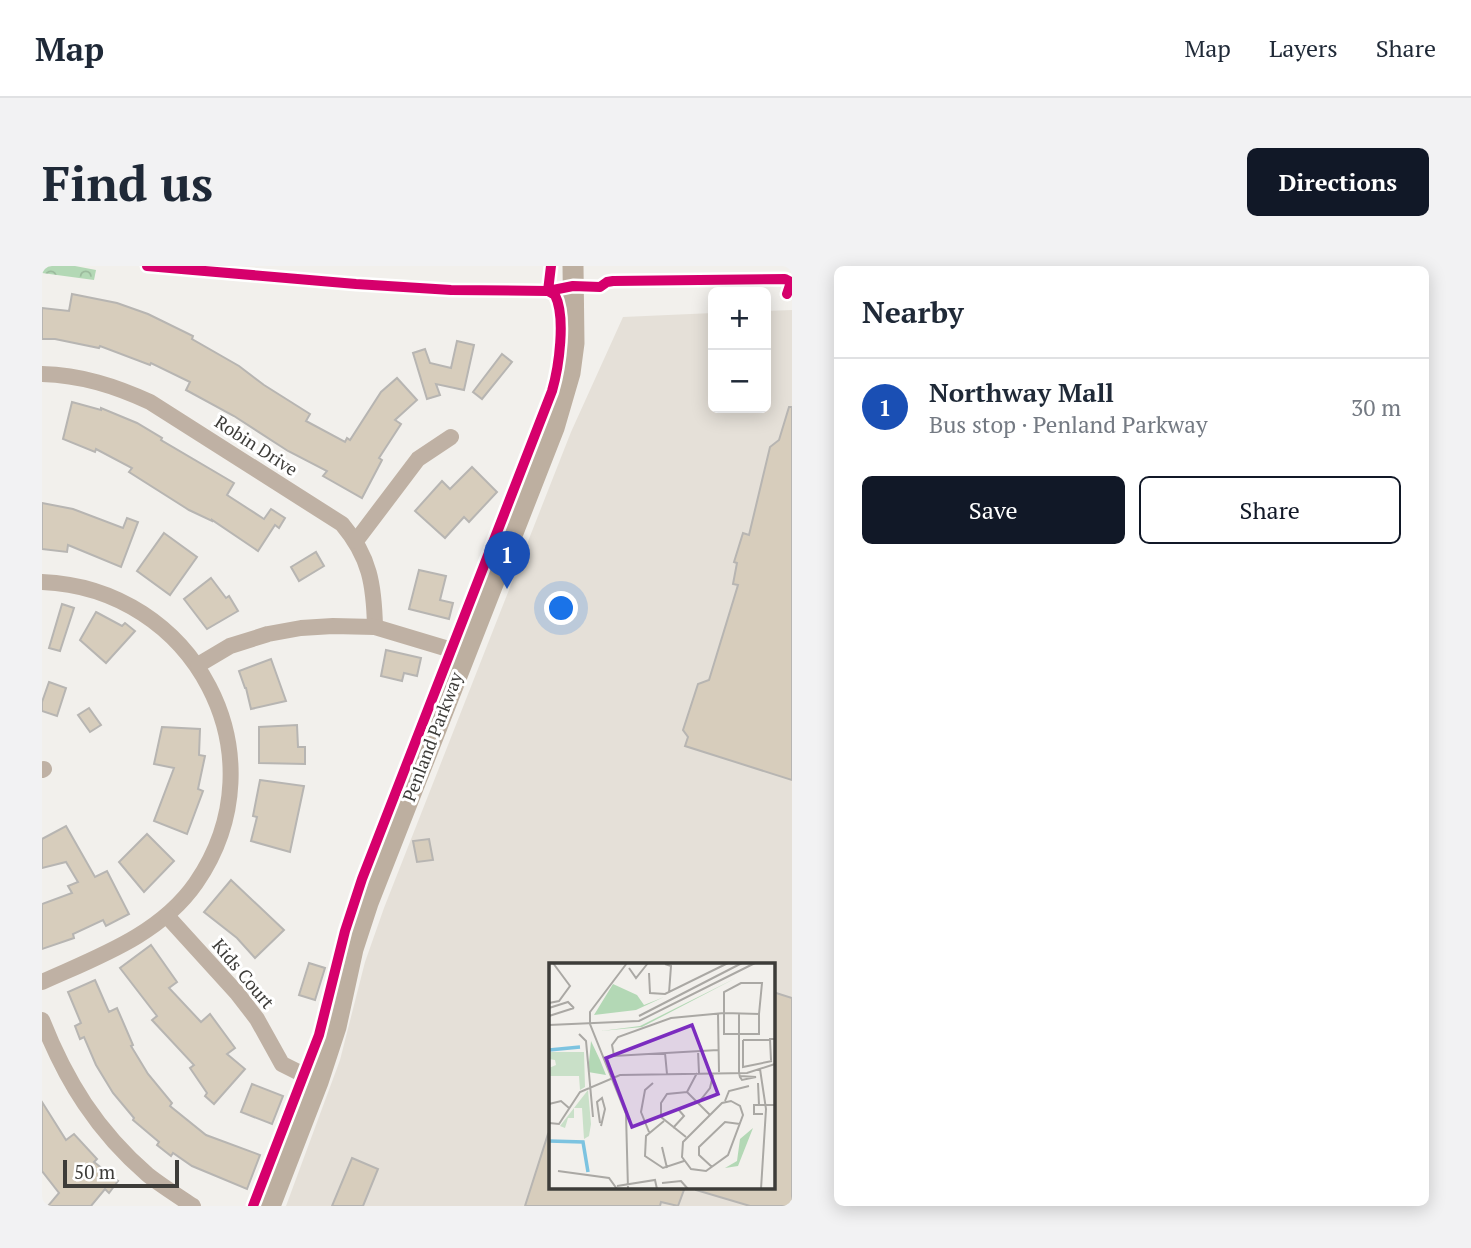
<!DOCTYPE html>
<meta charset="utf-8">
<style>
body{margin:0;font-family:"PT Serif",serif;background:#f2f2f3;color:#1f2937}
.controls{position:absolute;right:21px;top:21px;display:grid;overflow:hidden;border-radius:10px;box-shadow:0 4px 18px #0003}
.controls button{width:63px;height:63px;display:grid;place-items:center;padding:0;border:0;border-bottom:2px solid #e0e1e3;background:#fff;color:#1f2937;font:35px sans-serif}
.scale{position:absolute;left:21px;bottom:18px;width:116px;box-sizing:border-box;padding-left:7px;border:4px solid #3d3c39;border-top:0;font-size:19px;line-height:24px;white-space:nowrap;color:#3d3c39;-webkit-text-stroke:5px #fff;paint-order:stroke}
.you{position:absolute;left:520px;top:343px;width:24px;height:24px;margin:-18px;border:5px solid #fff;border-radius:50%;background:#1a73e8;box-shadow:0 0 0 10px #1a73e833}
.badge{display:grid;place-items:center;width:46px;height:46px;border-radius:50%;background:#111827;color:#fff;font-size:23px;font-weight:700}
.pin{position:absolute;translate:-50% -58px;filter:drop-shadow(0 2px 4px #0008)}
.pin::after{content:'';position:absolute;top:37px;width:24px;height:21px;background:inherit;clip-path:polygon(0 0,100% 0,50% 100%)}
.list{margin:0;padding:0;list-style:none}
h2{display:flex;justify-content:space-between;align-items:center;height:91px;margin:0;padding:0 28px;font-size:30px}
h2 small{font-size:23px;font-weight:400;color:#747a83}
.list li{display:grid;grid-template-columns:46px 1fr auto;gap:21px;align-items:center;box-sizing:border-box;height:98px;padding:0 28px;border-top:2px solid #e0e1e3}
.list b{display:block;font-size:26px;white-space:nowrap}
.list p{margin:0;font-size:23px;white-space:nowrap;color:#747a83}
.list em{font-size:23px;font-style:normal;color:#747a83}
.actions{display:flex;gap:14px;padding:21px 28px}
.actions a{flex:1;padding:16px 0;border:2px solid #111827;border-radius:10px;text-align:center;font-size:24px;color:#111827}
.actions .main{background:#111827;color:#fff}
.map{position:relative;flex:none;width:750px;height:940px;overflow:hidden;border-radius:10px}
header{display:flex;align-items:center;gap:42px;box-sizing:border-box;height:98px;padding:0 35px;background:#fff;border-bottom:2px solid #e0e1e3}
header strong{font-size:33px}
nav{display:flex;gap:38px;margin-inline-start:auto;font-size:24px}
.intro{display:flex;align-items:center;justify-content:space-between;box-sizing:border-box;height:168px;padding:0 42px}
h1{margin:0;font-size:49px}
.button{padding:18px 32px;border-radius:10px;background:#111827;color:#fff;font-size:24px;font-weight:700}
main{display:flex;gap:42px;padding:0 42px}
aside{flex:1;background:#fff;border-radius:10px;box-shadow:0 4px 18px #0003}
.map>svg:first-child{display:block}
.built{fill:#e5e0d8;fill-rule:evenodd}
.forest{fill:url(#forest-crowns)}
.building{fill:#d7cdbc;stroke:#b7b5b2;stroke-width:2}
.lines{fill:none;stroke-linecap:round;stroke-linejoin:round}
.street{stroke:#bfb1a4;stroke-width:16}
.secondary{stroke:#bdafa0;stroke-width:21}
.cycleway-casing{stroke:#fff;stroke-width:15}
.cycleway{stroke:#d6006c;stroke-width:10}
.labels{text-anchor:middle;stroke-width:6;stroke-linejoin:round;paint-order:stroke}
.street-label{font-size:18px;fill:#3d3c39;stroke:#fff}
.inset-river{fill:none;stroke:#7cc3e0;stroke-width:3.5}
.inset-road{fill:none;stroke:#aaa8a4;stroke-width:2}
.view{fill:#7b2cbf;fill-opacity:0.15;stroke:#7b2cbf;stroke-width:3.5}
.inset-edge{fill:none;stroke:#3d3c39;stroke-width:3.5}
</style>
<header>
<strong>Map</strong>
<nav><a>Map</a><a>Layers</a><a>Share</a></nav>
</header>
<div class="intro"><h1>Find us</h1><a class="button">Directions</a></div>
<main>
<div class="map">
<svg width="750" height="940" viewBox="0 0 750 940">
<defs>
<pattern id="forest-crowns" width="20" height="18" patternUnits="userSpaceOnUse" patternTransform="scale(1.75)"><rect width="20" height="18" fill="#b3d8b5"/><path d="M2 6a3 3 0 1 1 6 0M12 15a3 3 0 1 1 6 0" fill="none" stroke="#9bba9c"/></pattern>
</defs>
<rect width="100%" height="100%" fill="#f2f0ec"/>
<path class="built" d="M750,44v896h-506l54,-146 25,-98 19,-54 187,-476 52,-115 90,-4v95h53v-97zM508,698h223v223h-223z"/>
<polygon class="forest" points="0,0 33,0 54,4 52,14 0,7"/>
<g class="building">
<polygon points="30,28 75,37 106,48 151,70 150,73 197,100 222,119 268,148 264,155 303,176 305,172 308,174 339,126 355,112 375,134 353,154 359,158 337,192 340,194 320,232 281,210 285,205 246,185 192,150 144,124 148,116 109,97 108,99 58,80 57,82 13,73 0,73 0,42 27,45"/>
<polygon points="415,75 432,79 422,124 394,118 398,129 385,133 371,87 383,83 388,97 409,102"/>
<polygon points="460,88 470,96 440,133 431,126"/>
<polygon points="30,136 59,144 59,142 95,157 120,172 119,174 192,217 185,229 222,253 229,243 243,252 237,262 233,259 216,285 170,254 170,255 147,244 87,206 90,202 54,183 53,186 21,173"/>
<polygon points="747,141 750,141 750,514 643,480 646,471 641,464 656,418 667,414 696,319 691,318 695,297 692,296 701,267 707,269 728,181 737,174"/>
<polygon points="430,201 455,226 427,256 422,251 403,272 373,245 400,215 408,223"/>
<polygon points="0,237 31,243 81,262 85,252 96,256 79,301 26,279 25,286 0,283"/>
<polygon points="122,267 155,291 128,329 95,305"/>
<polygon points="274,286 282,300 257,315 249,301"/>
<polygon points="377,304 404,310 398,334 411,337 407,353 367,343"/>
<polygon points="169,312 184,332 187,330 196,345 165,363 142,333"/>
<polygon points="20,338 32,342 18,385 7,382"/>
<polygon points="54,346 80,360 83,357 93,365 64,397 38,374"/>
<polygon points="344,384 379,392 375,410 362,407 360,415 339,410"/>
<polygon points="229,393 244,435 209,443 204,422 203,422 197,405"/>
<polygon points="7,416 24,422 15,450 0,445 0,436"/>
<polygon points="47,442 59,459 48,466 36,449"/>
<polygon points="255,459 256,481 263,481 263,498 217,497 217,461"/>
<polygon points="120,461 158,463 157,489 163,490 156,523 161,525 145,568 112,555 132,502 112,498"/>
<polygon points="218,514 262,520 248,586 209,575 215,551 211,550"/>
<polygon points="24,560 53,611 65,605 87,648 64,660 61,654 31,668 32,672 0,683 0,638 30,627 26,620 36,616 24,596 0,602 0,573"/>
<polygon points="105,568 132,595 102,626 77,596"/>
<polygon points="387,573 391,594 375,596 371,575"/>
<polygon points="189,614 242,664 213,692 195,672 162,646"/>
<polygon points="109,679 135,716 127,722 159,756 168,748 193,782 185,788 203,803 172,838 163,830 165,827 148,802 152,799 110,754 115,750 78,702"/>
<polygon points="267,697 283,702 273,734 257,729"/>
<polygon points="53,714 67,746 75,742 91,779 89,780 106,808 130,837 128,840 164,869 218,889 205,923 150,900 131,887 129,890 115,879 117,876 91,854 92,852 71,827 54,799 42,771 38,773 33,760 39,757 26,726"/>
<polygon points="731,726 750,732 750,940 708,940 654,924 654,921 731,921"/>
<polygon points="210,818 241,830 230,858 199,846"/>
<polygon points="0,836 24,874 32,868 55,893 52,896 76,915 67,927 63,923 49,940 6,940 17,927 0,905"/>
<polygon points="506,868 508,869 508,921 643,921 636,940 619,936 618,940 483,940"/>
<polygon points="310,892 336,903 321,940 290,940"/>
</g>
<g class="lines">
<g class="street">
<path d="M0,108c39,1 73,12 108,28l192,122c28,33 32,61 33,103"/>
<polyline points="314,275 376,193 409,171"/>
<path d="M0,316c152,6 242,173 154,301 -36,52 -99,74 -154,99"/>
<polyline points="156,399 188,380 226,368 259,362 291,360 333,361 423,388"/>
<polyline points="0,504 2,503"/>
<polyline points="125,650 195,727 215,753 240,798 276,816"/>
<path d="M0,754c24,61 55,111 106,155 14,11 30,21 45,31"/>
</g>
<polyline class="secondary" points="228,940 276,816 294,761 311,683 326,637 512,162 528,107 532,77 531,0"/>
<g class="cycleway-casing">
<g id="cycleway">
<path d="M105,0l209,18 95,6 97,1 7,4c11,22 4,72 -3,96l-190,488 -17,52 -26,104 -66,171"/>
<polyline points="509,0 506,25 531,20 558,21 565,16 571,15 743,13 749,16 745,28"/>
</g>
</g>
<use href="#cycleway" class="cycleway"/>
</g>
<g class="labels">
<g class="street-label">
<text transform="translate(214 180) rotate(33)" y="6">Robin Drive</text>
<text transform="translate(391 471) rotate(-69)" y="6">Penland Parkway</text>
<text transform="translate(201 708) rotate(50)" y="6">Kids Court</text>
</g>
</g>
<g transform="translate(507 697)">
<rect width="226" height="226" fill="#f2f0ec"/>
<path d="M0,89h35l1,35 -5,3 -1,-14h-30v-8l7,-3 -1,-5 -6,-1zM39,127l3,34 -2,12 -5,3 -2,-31h-8v10h-6l-3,10 -5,-2z" fill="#c9e0c8"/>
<path d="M187,15l-94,49 -41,4 39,-5zM64,21l24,11 7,10 20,-8 -28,13 -42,5zM42,78l9,19 6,15 -18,-3zM204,165l-15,38 -13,2 12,-7 3,-22z" fill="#b3d8b5"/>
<path class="inset-river" d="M0,87l31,-3M0,178l34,1 5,30"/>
<path class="inset-road" d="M78,0l-37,49v12l36,90 2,75M116,1l6,2 -2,27M80,5l7,10 12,-15M100,10l1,20 15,1 63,-31M0,40l10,-2 11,-15 -17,-23M0,45l19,-6 6,6M190,50v60M169,51l1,58M0,53l25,-8M90,53l103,-53M0,62l90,-4 116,-58M30,71l7,7 7,76M194,77v27l29,-6M194,77h27M169,87l-104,6 -2,-11 6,-8 53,-19 53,-5 35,1 3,-31h-21l-17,9v42h35v-20M149,88l1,22M116,90l2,21M222,97l-1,-21h5M211,106l6,40 -5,80M190,110l1,4 2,3 14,-3 -16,-1M209,120l1,22h16M138,129l10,-19M176,138l4,-10 20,-5M182,138l9,5 3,9 -15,40 -22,16 -15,-2 -9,-12 1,-15 39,-39zM150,139l11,-14 3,-13M0,141l12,-3 8,7M210,142h-5v9h9M115,158l-18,15 -1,20 18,12 21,-7M0,160l10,1 21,-32 40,-17 127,-2 28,-9M51,160l-3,-21 5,-4 3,11 -4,17M124,165l11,-12 -6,-7M100,169l-8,-20 4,-22 8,-7M137,174l-25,-20v-14l6,-9 20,-2 23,23M113,184l5,21M163,204l-13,-12v-8l26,-25 15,2M9,208l51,7 8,11M113,220l19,-2 7,8M68,223l38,-6 2,9"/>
<path class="view" d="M143,62l26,69 -86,33 -26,-69z"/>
<rect width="226" height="226" class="inset-edge"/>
</g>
</svg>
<div class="controls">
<button>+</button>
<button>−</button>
</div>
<div class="scale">50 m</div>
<div class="you"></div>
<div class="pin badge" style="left:465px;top:323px;background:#1a4fb4">1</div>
</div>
<aside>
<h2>Nearby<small></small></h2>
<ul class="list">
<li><span class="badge" style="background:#1a4fb4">1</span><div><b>Northway Mall</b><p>Bus stop · Penland Parkway</p></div><em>30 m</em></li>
</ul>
<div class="actions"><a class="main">Save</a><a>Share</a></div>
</aside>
</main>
